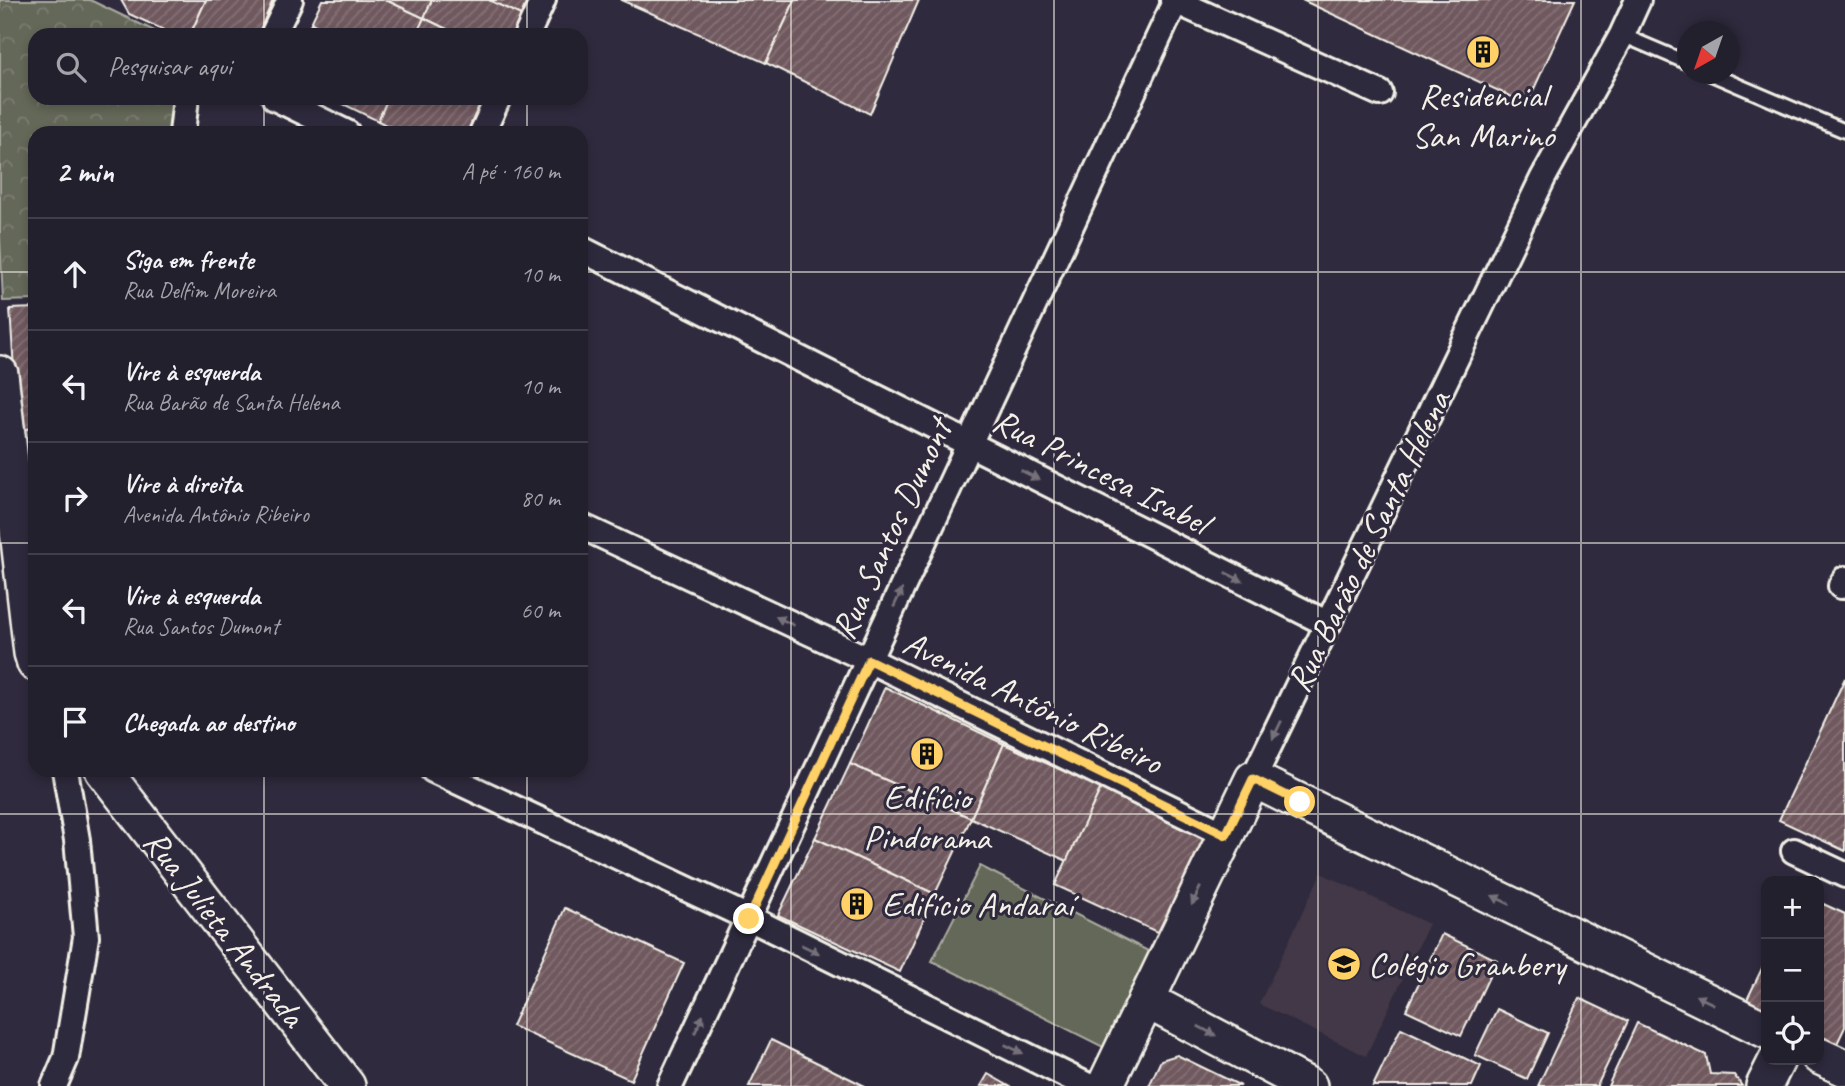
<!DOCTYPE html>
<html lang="pt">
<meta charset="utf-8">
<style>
body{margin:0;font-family:Caveat,sans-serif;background:#2b2836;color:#f1f3f6}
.controls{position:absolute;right:21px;bottom:21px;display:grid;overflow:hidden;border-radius:14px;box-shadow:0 4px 10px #0003}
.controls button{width:63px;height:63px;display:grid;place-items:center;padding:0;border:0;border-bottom:2px solid #403e4a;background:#23202e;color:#f1f3f6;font:35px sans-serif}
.compass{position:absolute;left:1677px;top:21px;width:63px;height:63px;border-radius:50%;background:#23202e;box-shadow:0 4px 10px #0003;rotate:220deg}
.stop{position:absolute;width:21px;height:21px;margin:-16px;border:5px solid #ffd166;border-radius:50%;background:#fff}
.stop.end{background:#ffd166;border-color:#fff;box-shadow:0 2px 7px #0008}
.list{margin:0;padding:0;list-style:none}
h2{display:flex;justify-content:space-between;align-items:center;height:91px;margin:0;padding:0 28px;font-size:30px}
h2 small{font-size:23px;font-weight:400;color:#a3a3aa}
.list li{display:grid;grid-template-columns:46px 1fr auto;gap:21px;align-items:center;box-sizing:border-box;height:112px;padding:0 28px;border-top:2px solid #403e4a}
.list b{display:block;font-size:26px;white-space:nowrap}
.list p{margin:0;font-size:23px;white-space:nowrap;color:#a3a3aa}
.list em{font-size:23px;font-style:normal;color:#a3a3aa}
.icon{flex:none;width:38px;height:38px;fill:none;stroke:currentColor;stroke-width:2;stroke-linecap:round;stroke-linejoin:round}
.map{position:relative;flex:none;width:1845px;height:1086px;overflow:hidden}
.search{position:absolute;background:#23202e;box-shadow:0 4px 10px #0003;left:28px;top:28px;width:560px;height:77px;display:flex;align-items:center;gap:18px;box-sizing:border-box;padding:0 24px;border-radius:21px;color:#a3a3aa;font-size:26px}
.panel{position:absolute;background:#23202e;box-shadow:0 4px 10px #0003;left:28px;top:126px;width:560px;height:651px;border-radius:21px}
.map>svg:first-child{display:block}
.built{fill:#423847}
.park{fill:url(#park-crowns);stroke:#acaca0;stroke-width:2}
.garden{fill:#646759;stroke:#acaca0;stroke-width:2}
.building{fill:url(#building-hatch);stroke:#f4f1e8;stroke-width:2}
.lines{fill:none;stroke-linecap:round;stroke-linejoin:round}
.lane-casing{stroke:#f4f1e8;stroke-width:18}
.street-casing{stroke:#f4f1e8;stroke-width:30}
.secondary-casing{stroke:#f4f1e8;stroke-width:40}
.lane{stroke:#2f2a3d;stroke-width:12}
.street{stroke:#2f2a3d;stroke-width:24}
.secondary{stroke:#2f2a3d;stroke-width:35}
.oneway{fill:#747079}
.route{stroke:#ffd166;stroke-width:9}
.grid{fill:none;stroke:#f4f1e8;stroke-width:2;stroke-opacity:0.55}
.labels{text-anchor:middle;stroke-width:6;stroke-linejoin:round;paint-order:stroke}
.poi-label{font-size:35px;fill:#f4f1e8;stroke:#2f2a3d}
.street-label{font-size:35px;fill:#f4f1e8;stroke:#2f2a3d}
</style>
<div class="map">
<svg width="1845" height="1086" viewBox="0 0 1845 1086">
<defs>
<pattern id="park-crowns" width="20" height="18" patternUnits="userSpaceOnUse" patternTransform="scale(1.75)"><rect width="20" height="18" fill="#646759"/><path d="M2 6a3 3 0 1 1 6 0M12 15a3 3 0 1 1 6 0" fill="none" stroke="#7b7d71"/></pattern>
<pattern id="building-hatch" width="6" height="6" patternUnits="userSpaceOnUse" patternTransform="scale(1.75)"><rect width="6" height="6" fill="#70595f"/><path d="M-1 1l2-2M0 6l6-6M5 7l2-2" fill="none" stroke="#857176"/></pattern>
</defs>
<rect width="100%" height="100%" fill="#2f2a3d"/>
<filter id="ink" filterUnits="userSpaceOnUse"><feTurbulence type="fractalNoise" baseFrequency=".0143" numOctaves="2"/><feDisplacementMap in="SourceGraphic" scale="14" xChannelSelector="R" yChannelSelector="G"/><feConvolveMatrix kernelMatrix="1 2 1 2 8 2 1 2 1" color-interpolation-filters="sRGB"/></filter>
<g filter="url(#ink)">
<polygon class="built" points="1321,873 1429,924 1366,1056 1259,1004"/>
<polygon class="park" points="0,0 90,0 163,35 35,35 35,98 174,98 171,133 35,133 35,300 3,301 0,237"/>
<polygon class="garden" points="980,866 1158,956 1111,1051 932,961"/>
<g class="building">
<polygon points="121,0 206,0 190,35 175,35 129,14"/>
<polygon points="206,0 273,0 258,35 190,35"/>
<polygon points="322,0 386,0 424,18 416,35 336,35 311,23"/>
<polygon points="386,0 432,0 424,18"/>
<polygon points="432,0 489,0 523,16 514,35 459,35 424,18"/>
<polygon points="489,0 531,0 523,16"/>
<polygon points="621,0 795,0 766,63"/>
<polygon points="795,0 919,0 870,114 766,63"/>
<polygon points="1302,0 1575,0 1527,104"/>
<polygon points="424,18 459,35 416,35"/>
<polygon points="311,23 336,35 305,35"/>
<polygon points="331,98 388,98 378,121"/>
<polygon points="388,98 470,98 482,104 469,133 402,133 378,121"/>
<polygon points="35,308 35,428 18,430 10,309"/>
<polygon points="35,428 35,577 18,430"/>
<polygon points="1845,678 1845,851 1779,820"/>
<polygon points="885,687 1004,744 971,818 850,764"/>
<polygon points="1004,744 1101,788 1067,861 971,818"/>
<polygon points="850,764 971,818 935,894 815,838"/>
<polygon points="1101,788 1205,837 1186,880 1178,908 1170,909 1159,933 1055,885"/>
<polygon points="815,838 935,894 900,972 778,915"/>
<polygon points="1819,902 1845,914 1845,1027 1833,1052 1819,1045"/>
<polygon points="565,908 684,963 631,1080 512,1026"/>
<polygon points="1442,934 1497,960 1461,1036 1406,1010"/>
<polygon points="1766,960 1766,1019 1743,1008"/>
<polygon points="1579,998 1628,1021 1597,1086 1538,1086"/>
<polygon points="1497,1009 1548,1033 1527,1079 1475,1055"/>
<polygon points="1637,1023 1706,1055 1710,1074 1734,1075 1742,1086 1608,1086"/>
<polygon points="1401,1028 1481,1066 1472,1086 1373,1086"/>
<polygon points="771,1040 865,1086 749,1086"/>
<polygon points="1177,1055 1241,1086 1149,1086 1161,1060"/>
<polygon points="988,1074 1009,1086 981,1086"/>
</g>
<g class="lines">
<g class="lane-casing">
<g id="lane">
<polyline points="1622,35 1688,63"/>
<polyline points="1711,74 1845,131"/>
</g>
</g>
<g class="street-casing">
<g id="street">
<polyline points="1173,0 1380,93"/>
<polyline points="273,35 290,0"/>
<polyline points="527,35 543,0"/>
<polyline points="275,98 347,133"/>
<polyline points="182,133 186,98"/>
<polyline points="482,133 498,98"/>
<polyline points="581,249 1328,624"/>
<polyline points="581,526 869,660 1226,835"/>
<polyline points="1841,586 1845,579"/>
<polyline points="433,770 749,918 1088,1086"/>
<polyline points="1253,779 1543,178 1622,35 1638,0"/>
<polyline points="1794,851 1845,875"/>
<polyline points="54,1086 66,1058 86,937 77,840 65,770"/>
<polyline points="670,1086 1176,0"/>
</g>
</g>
<g class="secondary-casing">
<g id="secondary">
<polyline points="0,374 32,653 35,663"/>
<polyline points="103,770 347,1086"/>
<polyline points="1146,1000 1309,1086"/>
<polyline points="1819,1056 1845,1068"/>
<polyline points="1105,1086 1253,779 1766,1030"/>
<polyline points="1764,1086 1777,1060"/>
</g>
</g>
<use href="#lane" class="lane"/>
<use href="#street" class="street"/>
<use href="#secondary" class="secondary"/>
</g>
<defs><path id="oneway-solid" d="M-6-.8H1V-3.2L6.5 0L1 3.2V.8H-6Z" transform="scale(1.75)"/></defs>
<g class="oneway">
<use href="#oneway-solid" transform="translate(1030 475) rotate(27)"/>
<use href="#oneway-solid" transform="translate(1234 577) rotate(27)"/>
<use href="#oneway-solid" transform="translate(898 598) rotate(-65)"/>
<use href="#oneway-solid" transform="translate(785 621) rotate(-155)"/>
<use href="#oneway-solid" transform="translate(1277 730) rotate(116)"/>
<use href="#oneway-solid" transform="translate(1196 896) rotate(116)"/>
<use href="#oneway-solid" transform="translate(1501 900) rotate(-154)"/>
<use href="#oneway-solid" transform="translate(810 949) rotate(26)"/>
<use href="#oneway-solid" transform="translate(1705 1000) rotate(-154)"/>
<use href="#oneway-solid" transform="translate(699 1024) rotate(-65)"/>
<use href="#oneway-solid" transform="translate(1207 1031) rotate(28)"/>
<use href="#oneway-solid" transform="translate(1014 1049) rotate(26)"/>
</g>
</g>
<g class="lines" filter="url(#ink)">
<polyline class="route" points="749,919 869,660 1226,835 1253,779 1300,802"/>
</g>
<path class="grid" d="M264,0v35M527,0v35M791,0v1086M1054,0v1086M1318,0v1086M1581,0v1086M264,98v35M527,98v35M0,272h35M581,272h1264M0,543h35M581,543h1264M264,770v316M527,770v316M0,814h1845"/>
<defs>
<g id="building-disc" transform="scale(1.75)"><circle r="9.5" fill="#ffd166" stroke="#2f2a3d"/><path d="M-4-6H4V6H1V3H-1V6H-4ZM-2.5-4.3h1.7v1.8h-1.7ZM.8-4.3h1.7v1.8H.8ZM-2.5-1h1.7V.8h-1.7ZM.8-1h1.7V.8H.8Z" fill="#111"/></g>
<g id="school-disc" transform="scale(1.75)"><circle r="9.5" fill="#ffd166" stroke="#2f2a3d"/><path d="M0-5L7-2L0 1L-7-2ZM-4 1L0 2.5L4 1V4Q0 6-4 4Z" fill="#111"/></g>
</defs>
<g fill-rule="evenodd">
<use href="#building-disc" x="1483" y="52"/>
<use href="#building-disc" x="927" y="754"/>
<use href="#building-disc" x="857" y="904"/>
<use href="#school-disc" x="1344" y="964"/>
</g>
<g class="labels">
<g class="poi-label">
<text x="1483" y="107">Residencial<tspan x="1483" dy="40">San Marino</tspan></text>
<text x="927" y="809">Edifício<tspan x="927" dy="40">Pindorama</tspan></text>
<text x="882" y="916" text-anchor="start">Edifício Andaraí</text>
<text x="1368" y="976" text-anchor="start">Colégio Granbery</text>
</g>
<g class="street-label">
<text transform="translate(1101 471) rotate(27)" y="12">Rua Princesa Isabel</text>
<text transform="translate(891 529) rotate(-65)" y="12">Rua Santos Dumont</text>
<text transform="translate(1368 541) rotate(-64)" y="12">Rua Barão de Santa Helena</text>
<text transform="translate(1033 702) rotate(26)" y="12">Avenida Antônio Ribeiro</text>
<text transform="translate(225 928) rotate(52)" y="12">Rua Julieta Andrada</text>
</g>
</g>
</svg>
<div class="controls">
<button>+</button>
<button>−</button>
<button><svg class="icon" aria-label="locate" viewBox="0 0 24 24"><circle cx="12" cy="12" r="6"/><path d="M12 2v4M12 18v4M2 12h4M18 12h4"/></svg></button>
</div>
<svg class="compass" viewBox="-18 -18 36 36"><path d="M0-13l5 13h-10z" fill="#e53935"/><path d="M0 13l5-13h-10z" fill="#a3a3aa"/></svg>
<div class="stop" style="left:1300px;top:802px"></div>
<div class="stop end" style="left:749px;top:919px"></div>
<div class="search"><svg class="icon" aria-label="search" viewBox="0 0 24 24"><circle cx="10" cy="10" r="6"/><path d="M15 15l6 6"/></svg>Pesquisar aqui</div>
<section class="panel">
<h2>2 min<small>A pé · 160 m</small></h2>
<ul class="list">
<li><svg class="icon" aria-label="ahead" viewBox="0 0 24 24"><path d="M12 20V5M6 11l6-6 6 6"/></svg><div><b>Siga em frente</b><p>Rua Delfim Moreira</p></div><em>10 m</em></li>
<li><svg class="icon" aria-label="left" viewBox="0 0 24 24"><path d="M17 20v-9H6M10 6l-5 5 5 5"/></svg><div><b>Vire à esquerda</b><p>Rua Barão de Santa Helena</p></div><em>10 m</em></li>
<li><svg class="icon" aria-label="right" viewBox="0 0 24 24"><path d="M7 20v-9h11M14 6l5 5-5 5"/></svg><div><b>Vire à direita</b><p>Avenida Antônio Ribeiro</p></div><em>80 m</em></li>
<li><svg class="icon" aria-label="left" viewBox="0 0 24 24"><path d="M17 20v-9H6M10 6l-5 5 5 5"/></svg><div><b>Vire à esquerda</b><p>Rua Santos Dumont</p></div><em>60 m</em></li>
<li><svg class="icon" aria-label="arrive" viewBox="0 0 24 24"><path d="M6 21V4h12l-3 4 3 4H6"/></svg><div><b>Chegada ao destino</b></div></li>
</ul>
</section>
</div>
